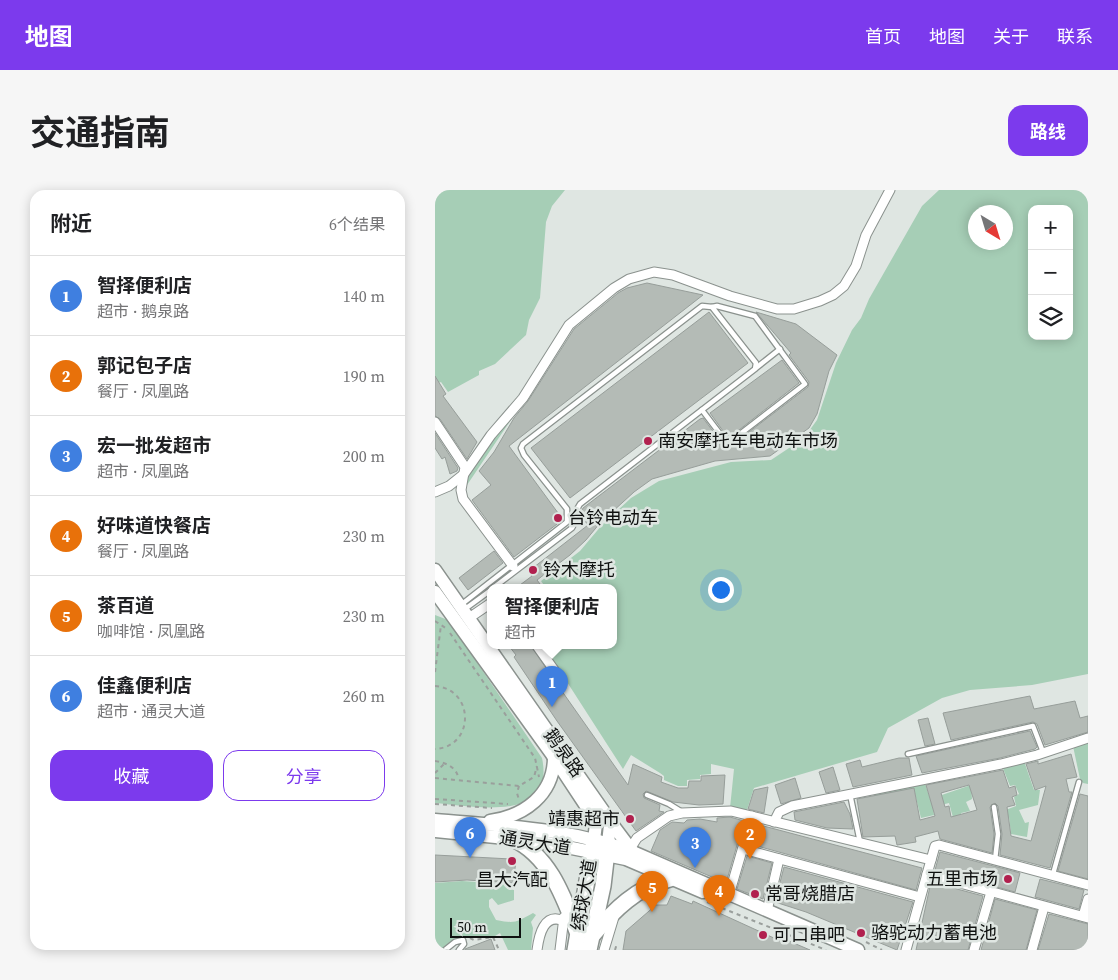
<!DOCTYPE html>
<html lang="zh">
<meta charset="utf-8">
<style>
body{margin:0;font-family:"Source Serif 4","Noto Sans SC",serif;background:#f6f6f6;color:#202124}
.controls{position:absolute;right:15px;top:15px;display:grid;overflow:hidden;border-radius:10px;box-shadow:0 2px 12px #0003}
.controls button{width:45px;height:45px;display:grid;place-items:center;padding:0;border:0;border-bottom:1px solid #e0e0e0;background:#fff;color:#202124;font:25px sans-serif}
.compass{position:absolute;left:533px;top:15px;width:45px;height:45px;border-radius:50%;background:#fff;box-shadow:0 2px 12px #0003;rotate:142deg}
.scale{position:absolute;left:15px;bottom:12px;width:71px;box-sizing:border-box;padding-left:5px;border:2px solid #0f1110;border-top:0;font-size:14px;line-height:18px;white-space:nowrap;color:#0f1110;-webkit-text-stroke:4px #dfe6e2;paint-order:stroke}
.you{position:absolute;left:285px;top:399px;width:18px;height:18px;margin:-12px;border:4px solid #fff;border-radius:50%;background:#1a73e8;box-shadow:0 0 0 8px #1a73e833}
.badge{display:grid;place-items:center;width:32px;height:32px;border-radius:50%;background:#7c3aed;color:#fff;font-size:16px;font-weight:700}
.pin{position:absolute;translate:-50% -41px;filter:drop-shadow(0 1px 2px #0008)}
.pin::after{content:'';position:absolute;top:26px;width:18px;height:15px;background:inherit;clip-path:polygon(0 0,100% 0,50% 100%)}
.popup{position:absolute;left:52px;top:394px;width:130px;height:65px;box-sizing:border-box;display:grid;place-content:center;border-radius:10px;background:#fff;filter:drop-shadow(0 1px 4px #0005);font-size:16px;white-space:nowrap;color:#757577}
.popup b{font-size:19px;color:#202124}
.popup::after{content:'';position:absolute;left:50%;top:100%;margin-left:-10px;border:10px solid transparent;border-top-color:#fff}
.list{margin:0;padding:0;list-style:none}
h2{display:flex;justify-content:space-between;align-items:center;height:65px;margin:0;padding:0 20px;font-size:21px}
h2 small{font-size:16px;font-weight:400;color:#757577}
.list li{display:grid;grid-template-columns:32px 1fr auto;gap:15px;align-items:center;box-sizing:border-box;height:80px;padding:0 20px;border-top:1px solid #e0e0e0}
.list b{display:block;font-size:19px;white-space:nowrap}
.list p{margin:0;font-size:16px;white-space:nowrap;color:#757577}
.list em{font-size:16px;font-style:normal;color:#757577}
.actions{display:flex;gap:10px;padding:15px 20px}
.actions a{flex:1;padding:11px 0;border:1px solid #7c3aed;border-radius:15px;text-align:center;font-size:18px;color:#7c3aed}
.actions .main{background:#7c3aed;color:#fff}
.icon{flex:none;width:28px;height:28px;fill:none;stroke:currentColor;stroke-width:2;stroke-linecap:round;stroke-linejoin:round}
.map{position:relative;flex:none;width:653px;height:760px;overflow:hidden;border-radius:15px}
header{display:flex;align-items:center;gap:30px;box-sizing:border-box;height:70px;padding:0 25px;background:#7c3aed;color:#fff}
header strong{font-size:24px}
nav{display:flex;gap:28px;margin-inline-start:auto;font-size:18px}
.intro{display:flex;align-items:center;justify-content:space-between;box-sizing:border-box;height:120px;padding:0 30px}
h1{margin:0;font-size:35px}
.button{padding:12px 22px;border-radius:15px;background:#7c3aed;color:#fff;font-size:18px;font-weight:700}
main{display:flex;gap:30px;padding:0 30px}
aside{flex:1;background:#fff;border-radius:15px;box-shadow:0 2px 12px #0003}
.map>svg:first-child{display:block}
.green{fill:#a6ceb6;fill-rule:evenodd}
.building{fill:#b4bbb6;stroke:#979e9a;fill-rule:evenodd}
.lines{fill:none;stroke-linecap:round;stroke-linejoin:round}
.lane-casing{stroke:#8b928e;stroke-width:7}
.street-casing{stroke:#8b928e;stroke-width:11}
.secondary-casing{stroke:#8b928e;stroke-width:15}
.primary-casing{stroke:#8b928e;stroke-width:18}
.path{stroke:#9a9f9c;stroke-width:2;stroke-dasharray:4 4;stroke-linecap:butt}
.lane{stroke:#fff;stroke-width:4.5}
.street{stroke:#fff;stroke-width:9}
.secondary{stroke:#fff;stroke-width:12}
.primary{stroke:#fff;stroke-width:15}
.poi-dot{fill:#b1204e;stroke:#dfe6e2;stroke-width:2}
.labels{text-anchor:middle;stroke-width:5;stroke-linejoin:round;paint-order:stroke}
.poi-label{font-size:18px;fill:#0f1110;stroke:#dfe6e2;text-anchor:start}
.street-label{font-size:18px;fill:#0f1110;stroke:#dfe6e2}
</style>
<header>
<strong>地图</strong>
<nav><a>首页</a><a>地图</a><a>关于</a><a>联系</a></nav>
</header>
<div class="intro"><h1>交通指南</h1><a class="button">路线</a></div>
<main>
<aside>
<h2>附近<small>6个结果</small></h2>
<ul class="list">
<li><span class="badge" style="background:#3f7fe0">1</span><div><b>智择便利店</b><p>超市 · 鹅泉路</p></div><em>140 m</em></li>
<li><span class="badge" style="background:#e8710a">2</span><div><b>郭记包子店</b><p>餐厅 · 凤凰路</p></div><em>190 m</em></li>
<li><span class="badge" style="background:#3f7fe0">3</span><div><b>宏一批发超市</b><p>超市 · 凤凰路</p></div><em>200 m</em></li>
<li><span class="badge" style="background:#e8710a">4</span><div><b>好味道快餐店</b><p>餐厅 · 凤凰路</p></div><em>230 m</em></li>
<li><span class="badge" style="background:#e8710a">5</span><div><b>茶百道</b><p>咖啡馆 · 凤凰路</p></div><em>230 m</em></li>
<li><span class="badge" style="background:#3f7fe0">6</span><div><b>佳鑫便利店</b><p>超市 · 通灵大道</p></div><em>260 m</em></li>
</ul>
<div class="actions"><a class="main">收藏</a><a>分享</a></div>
</aside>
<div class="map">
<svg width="653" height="760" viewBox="0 0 653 760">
<rect width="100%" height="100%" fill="#dfe6e2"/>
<g class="green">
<polygon points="0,0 130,0 117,16 111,32 105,108 94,130 91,145 60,174 44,181 44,185 13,202 6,192 0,194"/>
<path d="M504,0h149v484l-56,11 -62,5 -28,8 -54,30 -11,24 -123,36 -7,22 -17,-2 4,-39 -23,-5v10l-11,1v4l-13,1v6h-9l-14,-6v-4l-4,-3 -29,-18 -8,14 -74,-115 11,-8h53v-58h-67l-5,-7 39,-30 22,-26 29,-27 28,-17 72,-19 40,-2 33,-22 13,-18 19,-57 16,-33 9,-12 8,-19 53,-93zM597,19h37v127h-37zM540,22h30v30h-30z"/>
<path d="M84,218l-54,80c6,-26 37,-60 54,-80z"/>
<path d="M0,425l13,5 94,138c14,66 -69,48 -107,45z"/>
<polygon points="653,551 653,594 648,593 645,589 638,556"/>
<polygon points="589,571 599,600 605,600 603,615 584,620 590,633 594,632 592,647 576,644 574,627 570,628 568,621 581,616 579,607 584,604 580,595 575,596 567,576"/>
<polygon points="489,590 495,609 536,595 537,609 531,612 535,621 526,623 528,631 519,631 514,613 498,617 499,625 486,628 479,600 442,619 438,601"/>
<path d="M27,691l45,3v5l7,1v10l-16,5 -6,-7 -3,2v7l7,13c20,4 20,2 37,-7l3,2 -5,7 2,6 -2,22h-23l-8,-17 -5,3 -29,1 -15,5 -9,8 -7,-4v-63z"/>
</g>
<g class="building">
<polygon points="212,93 268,105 74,256 126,327 126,331 79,367 37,310 56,295 44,281 59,262 79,228 93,211 139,139 183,103 192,98"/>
<polygon points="274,122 313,173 135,308 96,258"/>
<polygon points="321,122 361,134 402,165 394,181 382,224 374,238 335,266 280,271 217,289 199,302 165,333 151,350 135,365 102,390 108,398 81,398 97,386 94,381 153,335 145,325 148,318 265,229 268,228 286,252 297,255 373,197 374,192 354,165 356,163"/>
<polygon points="347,170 364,193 295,247 291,245 275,223"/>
<polygon points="0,186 11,204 8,206 42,252 32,269 5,229 0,226"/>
<polygon points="0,243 23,278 22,281 15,284 10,267 7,269 0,258"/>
<polygon points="59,361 68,373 33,400 24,388"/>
<polygon points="74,456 96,456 119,490 126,489 129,494 124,497 193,595 198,574 227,587 226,592 243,598 253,598 254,591 266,591 266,586 290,585 288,614 264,615 238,612 211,601 208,604 209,608 225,615 224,621 229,622 201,641 122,531 79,467 81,465"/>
<polygon points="595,506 599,519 640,511 645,528 653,526 653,542 610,555 602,534 598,532 516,550 508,523"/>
<polygon points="493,528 500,554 490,556 483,530"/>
<polygon points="595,541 602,557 600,559 565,568 487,583 481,566"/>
<path d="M636,564l6,23 -11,2 3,13h3l-22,76 -50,-13 2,-21 -4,-28 -3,-3 -5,4 4,27 -2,19 -52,-14 -2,-8 -23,6 1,5 -19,3 -2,-9 -32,1 -6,-38 57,-11 6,32 15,-4 -9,-31 77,-15 6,18 6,-2 2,9 -5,2 3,8 -8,2 4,29 20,5 15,-55 -11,4 -9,-26 12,-3v3zM534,595l8,25 -26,7 -2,-11 -4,1 -4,-14z"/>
<polygon points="464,568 474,568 477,585 418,597 411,574 425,570 427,577"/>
<polygon points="398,577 405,600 391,603 384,582"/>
<polygon points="360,588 366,608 346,614 340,595"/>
<polygon points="333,597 329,623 313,619 319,600"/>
<polygon points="645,604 653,606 653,689 623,681"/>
<polygon points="409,612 415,624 418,639 392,638 360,630 359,622"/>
<polygon points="295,627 309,631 291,693 216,661 225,640 237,632 249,633 252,630 265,629 282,632 282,628"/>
<polygon points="321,634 487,678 481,700 315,654"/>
<polygon points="505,662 585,683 580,702 500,680"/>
<polygon points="0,665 76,669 81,671 78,693 32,690 0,692"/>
<polygon points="312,666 337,673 328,709 302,699"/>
<polygon points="349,677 478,712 462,760 371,722 340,712"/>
<polygon points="605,689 649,700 644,719 600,707"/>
<polygon points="496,692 548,706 533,760 481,760"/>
<polygon points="236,706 257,714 258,711 341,749 353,753 354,751 375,760 188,760 191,741 221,715 232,715"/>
<polygon points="560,709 602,720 591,760 546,760"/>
<polygon points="614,724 653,734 653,760 603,760"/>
<polygon points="56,749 60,760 30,760 30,759"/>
</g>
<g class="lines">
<g class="lane-casing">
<g id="lane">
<polyline points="321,178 345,159"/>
<polyline points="267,220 289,249 296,251 370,194 320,126 282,116 277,117"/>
<path d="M27,414l105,-82v-13l-43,-54 -3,-7 2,-4 179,-138 10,1 44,56 -1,6 -175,135c-6,8 -3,16 -8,24l-79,60"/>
<polyline points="30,419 56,400"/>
<polyline points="473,564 598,536 608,562"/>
<polyline points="415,604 425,652"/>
<polyline points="212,605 234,614 247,622"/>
<polyline points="559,617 563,644 560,670"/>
<polyline points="618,684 644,592"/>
<polyline points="10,760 20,752 28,750 29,754 24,760"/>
</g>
</g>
<g class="street-casing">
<g id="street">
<polyline points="0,232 30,277 26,300 28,309 78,376"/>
<polyline points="0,302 14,296 29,284 56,245 88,208 134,135 179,98 194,89 219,82 238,85 295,106 342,119 359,119 385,111 398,105 409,96 421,76 431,45 455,0"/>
<polyline points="34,428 56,413"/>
<polyline points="102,456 122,484"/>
<polyline points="339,632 344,622 357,616 566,574 602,565 653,548"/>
<polyline points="195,659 202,648 234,626 247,623 296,621 496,670"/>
<polyline points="308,659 485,707"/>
<polyline points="653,695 504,655 500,656 492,684 653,728"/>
<polyline points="294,705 317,626"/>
<polyline points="332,721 344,669"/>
<polyline points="648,726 653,709"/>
<path d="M102,760c2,-15 7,-38 27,-29"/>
<polyline points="125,760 129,727"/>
<polyline points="169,760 179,727"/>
<polyline points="471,760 492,684"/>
<polyline points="539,760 556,702"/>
<polyline points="597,760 609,717"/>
</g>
</g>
<g class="secondary-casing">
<g id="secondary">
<polyline points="0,380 169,622 175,635 173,653"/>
<polyline points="0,402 116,563 155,622 161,634 159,650"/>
<path d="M0,630c67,6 137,8 200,33l223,97"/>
<polyline points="174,630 198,662"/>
<path d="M55,631c34,-5 64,-26 64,-64"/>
<polyline points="0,641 102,651 191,669 268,702"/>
</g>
</g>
<g class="primary-casing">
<g id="primary">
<path d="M78,649c37,17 51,59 65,95"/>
<path d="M158,745c21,-25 44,-48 77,-56"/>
<polyline points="140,760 159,650"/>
<polyline points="154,760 168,696 173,653"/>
</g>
</g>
<g class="path">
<polyline points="0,431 12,439"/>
<polyline points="15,443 100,568 104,587"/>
<polyline points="0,482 6,435"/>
<path d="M0,496c40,3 40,61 0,63"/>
<path d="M0,571c12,2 21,6 24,18"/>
<polyline points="0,583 9,574"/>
<polyline points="0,588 84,596 99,587 102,576"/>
<polyline points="84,596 82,603 84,610"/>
<polyline points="0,609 73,614"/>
<polyline points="0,614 57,618"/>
<polyline points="272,712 391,760"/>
<polyline points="35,748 39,750 58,747 64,760"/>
<polyline points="431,752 447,760"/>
<polyline points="180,760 182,753"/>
</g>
<use href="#lane" class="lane"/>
<use href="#street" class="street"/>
<use href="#secondary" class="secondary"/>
<use href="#primary" class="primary"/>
</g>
<g class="poi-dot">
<circle cx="213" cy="251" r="5"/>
<circle cx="123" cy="328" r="5"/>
<circle cx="98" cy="380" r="5"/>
<circle cx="195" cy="629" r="5"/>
<circle cx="77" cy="671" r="5"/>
<circle cx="573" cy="689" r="5"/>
<circle cx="320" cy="704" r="5"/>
<circle cx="426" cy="743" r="5"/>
<circle cx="328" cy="745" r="5"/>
</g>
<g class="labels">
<g class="poi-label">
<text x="223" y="257">南安摩托车电动车市场</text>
<text x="133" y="334">台铃电动车</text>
<text x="108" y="386">铃木摩托</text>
<text x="185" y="635" text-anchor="end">靖惠超市</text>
<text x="563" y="695" text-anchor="end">五里市场</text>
<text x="77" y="696" text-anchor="middle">昌大汽配</text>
<text x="330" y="710">常哥烧腊店</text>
<text x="436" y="749">骆驼动力蓄电池</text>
<text x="338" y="751">可口串吧</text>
</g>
<g class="street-label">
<text transform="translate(129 563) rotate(55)" y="6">鹅泉路</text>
<text transform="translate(100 653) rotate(9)" y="6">通灵大道</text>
<text transform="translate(149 705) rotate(-80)" y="6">绣球大道</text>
</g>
</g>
</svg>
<div class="controls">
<button>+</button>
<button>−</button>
<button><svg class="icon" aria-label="layers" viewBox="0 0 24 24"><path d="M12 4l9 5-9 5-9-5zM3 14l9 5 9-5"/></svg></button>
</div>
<svg class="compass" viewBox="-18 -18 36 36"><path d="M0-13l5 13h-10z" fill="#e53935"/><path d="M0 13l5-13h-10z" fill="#757577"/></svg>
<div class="scale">50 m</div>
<div class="you"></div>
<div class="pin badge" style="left:117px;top:517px;background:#3f7fe0">1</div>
<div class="popup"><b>智择便利店</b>超市</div>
<div class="pin badge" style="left:315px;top:669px;background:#e8710a">2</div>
<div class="pin badge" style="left:260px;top:678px;background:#3f7fe0">3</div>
<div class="pin badge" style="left:284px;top:726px;background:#e8710a">4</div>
<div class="pin badge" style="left:217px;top:722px;background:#e8710a">5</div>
<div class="pin badge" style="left:35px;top:668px;background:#3f7fe0">6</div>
</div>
</main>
